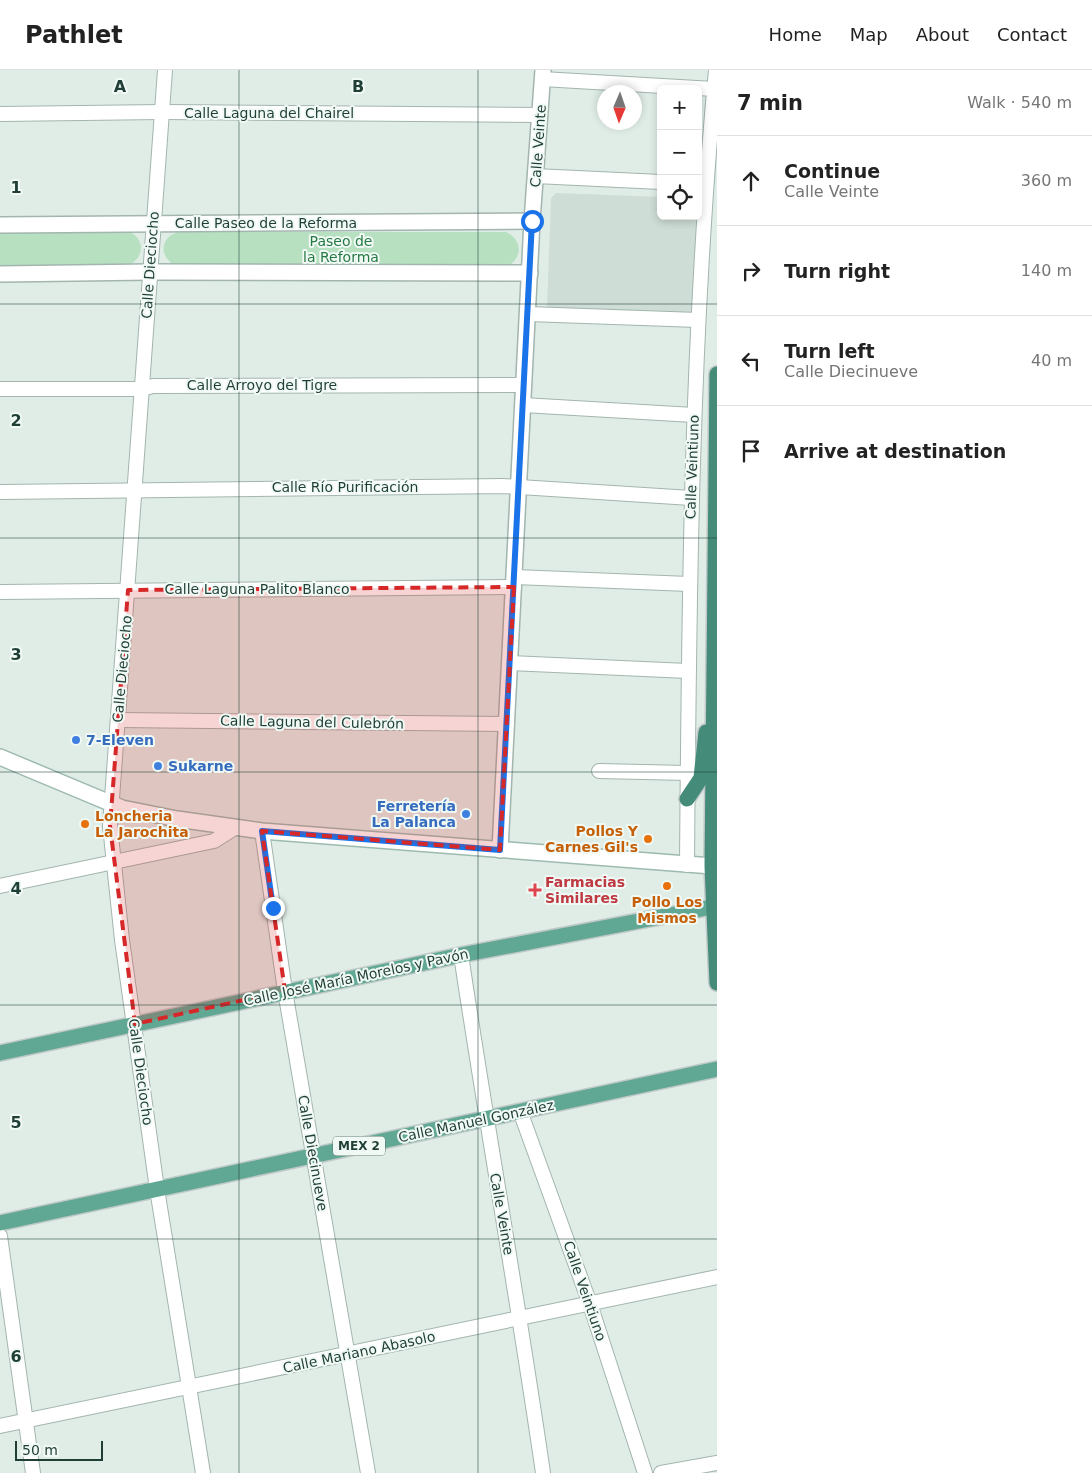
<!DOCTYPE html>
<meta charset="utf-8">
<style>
body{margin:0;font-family:"DejaVu Sans",sans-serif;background:#f2f2f2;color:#222}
.controls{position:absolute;right:15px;top:15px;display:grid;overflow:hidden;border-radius:8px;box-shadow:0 2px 8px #0003}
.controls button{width:45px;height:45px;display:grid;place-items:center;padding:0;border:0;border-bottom:1px solid #e0e0e0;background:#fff;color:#222;font:25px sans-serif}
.compass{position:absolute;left:597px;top:15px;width:45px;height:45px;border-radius:50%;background:#fff;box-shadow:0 2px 8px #0003;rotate:182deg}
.scale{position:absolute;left:15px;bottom:12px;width:88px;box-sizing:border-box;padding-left:5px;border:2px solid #1f3f36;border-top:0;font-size:14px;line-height:18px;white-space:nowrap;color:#1f3f36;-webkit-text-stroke:4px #f1f9f5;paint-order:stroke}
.stop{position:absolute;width:15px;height:15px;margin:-11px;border:4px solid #1a73e8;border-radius:50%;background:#fff}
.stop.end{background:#1a73e8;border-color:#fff;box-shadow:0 1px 5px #0008}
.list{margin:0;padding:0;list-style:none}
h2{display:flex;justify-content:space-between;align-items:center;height:65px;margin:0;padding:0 20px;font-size:21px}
h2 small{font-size:16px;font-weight:400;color:#767676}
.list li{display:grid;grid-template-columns:32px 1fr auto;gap:15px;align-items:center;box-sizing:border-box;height:90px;padding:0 20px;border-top:1px solid #e0e0e0}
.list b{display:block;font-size:19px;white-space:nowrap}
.list p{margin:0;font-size:16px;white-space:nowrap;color:#767676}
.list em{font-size:16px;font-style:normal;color:#767676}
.icon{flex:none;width:28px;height:28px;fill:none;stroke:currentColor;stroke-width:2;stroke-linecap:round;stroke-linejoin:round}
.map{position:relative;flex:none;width:717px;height:1403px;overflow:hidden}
header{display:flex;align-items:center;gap:30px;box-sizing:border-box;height:70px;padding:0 25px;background:#fff;border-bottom:1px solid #e0e0e0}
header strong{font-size:24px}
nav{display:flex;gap:28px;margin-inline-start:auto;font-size:18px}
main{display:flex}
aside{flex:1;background:#fff}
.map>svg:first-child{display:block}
.built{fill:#ceddd6}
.green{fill:#b7e0c1}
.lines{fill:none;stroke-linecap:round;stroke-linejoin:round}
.minor-casing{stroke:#a2b5ae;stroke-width:16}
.tertiary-casing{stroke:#a2b5ae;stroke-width:18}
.secondary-casing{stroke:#9dbaaf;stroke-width:18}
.primary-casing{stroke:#c0c9c7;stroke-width:18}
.trunk-casing{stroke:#c0c9c7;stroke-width:18}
.minor{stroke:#fff;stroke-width:14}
.tertiary{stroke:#fff;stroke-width:15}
.secondary{stroke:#fff;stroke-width:15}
.primary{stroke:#60a794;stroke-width:15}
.trunk{stroke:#448b7a;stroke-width:15}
.route{stroke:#1a73e8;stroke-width:6}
.marked{fill:#d62828;fill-opacity:0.2;stroke:#d62828;stroke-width:4;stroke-dasharray:10 6;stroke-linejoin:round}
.grid{fill:none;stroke:#1f3f36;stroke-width:1;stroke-opacity:0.55}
.shop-dot{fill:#3f7fe0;stroke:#f1f9f5;stroke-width:2}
.food-dot{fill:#e8710a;stroke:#f1f9f5;stroke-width:2}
.health-dot{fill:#e0444e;stroke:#f1f9f5;stroke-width:2}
.labels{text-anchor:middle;stroke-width:4;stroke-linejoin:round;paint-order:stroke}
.shield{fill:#f1f9f5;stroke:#5e776f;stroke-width:1}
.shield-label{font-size:12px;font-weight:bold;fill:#1f3f36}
.street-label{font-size:14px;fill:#1f3f36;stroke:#f1f9f5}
.park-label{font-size:14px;fill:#257a44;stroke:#f1f9f5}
.shop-label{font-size:14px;font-weight:bold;fill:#366cbe;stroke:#f1f9f5;text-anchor:start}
.food-label{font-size:14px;font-weight:bold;fill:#c56008;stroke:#f1f9f5;text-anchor:start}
.health-label{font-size:14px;font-weight:bold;fill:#be3a42;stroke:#f1f9f5;text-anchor:start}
.grid-label{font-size:16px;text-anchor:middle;font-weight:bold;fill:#1f3f36;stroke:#f1f9f5;stroke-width:4;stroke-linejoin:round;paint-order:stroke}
</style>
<header>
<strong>Pathlet</strong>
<nav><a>Home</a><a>Map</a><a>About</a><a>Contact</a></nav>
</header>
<main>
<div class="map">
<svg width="717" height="1403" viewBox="0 0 717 1403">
<rect width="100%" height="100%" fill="#e0ede7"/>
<polygon class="built" points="556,123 661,127 661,146 698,146 698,129 700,129 694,246 547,239 551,128"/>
<g class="green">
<path d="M0,161h128c17,7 17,26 1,34l-129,1z"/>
<path d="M179,162h327c17,8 17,27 0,35l-332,-2c-16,-10 -13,-29 5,-33z"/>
</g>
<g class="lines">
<g class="minor-casing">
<g id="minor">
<polyline points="165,0 110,756 122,870 157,1119 203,1403"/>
<polyline points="542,9 714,19"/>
<polyline points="0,44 162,42 539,45"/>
<polyline points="535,106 661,112"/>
<polyline points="528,244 698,250"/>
<polyline points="0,319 141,319 153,316 524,315"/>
<polyline points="523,335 694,345"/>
<polyline points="0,422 503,416 691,428"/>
<polyline points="515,507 689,514"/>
<polyline points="0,522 514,517"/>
<polyline points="510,593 688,601"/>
<polyline points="118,650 507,654"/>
<polyline points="599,701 687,703"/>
<polyline points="262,761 285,921 368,1403"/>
<path d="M687,795c2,-266 4,-531 29,-795"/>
<polyline points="0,816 214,771 236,757"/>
<path d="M461,885c26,173 57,345 82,518"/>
<polyline points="520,1041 590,1234 645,1403"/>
<polyline points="0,1166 33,1403"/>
<polyline points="0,1356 717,1207"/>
<polyline points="661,1403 717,1393"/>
</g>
</g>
<g class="tertiary-casing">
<g id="tertiary">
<polyline points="0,155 532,151"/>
<polyline points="0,204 150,202 530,203"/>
<polyline points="500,780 532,151 543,0"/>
</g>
</g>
<g class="secondary-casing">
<polyline id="secondary" points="0,687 122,738 177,749 262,761 712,796"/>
</g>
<g class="primary-casing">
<g id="primary">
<polyline points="0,983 461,885 712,837"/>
<polyline points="0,1153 717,999"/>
</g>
</g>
<g class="trunk-casing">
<g id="trunk">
<polyline points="717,304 712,796 717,913"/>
<polyline points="687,729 701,708 706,662"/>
</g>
</g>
<use href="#minor" class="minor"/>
<use href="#tertiary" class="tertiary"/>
<use href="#secondary" class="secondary"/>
<use href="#primary" class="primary"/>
<use href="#trunk" class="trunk"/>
</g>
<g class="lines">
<polyline class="route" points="273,838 262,761 500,780 532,151"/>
</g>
<path class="marked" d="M514,517l-14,263 -238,-19 23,160 -150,33 -25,-198 18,-236z"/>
<path class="grid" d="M239,0v1403M478,0v1403M0,234h717M0,468h717M0,702h717M0,935h717M0,1169h717"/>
<g class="shop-dot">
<circle cx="76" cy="670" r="5"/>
<circle cx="158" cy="696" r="5"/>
<circle cx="466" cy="744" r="5"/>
</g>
<g class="food-dot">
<circle cx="85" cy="754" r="5"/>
<circle cx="648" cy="769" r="5"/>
<circle cx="667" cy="816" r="5"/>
</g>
<path class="health-dot" d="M532.5 812.5h5v5h5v5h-5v5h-5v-5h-5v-5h5z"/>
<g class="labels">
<rect class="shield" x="333" y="1066.5" width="52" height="19" rx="4"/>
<g class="shield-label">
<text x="359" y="1080">MEX 2</text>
</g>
<g class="street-label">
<text x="269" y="48">Calle Laguna del Chairel</text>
<text transform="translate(538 76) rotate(-86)" y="5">Calle Veinte</text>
<text x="266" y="158">Calle Paseo de la Reforma</text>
<text transform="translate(150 195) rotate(-86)" y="5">Calle Dieciocho</text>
<text x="262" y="320">Calle Arroyo del Tigre</text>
<text transform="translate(692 397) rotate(-88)" y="5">Calle Veintiuno</text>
<text x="345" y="422">Calle Río Purificación</text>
<text x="257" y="524">Calle Laguna Palito Blanco</text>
<text transform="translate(122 599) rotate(-85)" y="5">Calle Dieciocho</text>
<text transform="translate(312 652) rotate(1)" y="5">Calle Laguna del Culebrón</text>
<text transform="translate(356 907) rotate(-12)" y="5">Calle José María Morelos y Pavón</text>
<text transform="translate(141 1002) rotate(82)" y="5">Calle Dieciocho</text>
<text transform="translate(476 1051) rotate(-12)" y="5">Calle Manuel González</text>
<text transform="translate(313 1083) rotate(80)" y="5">Calle Diecinueve</text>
<text transform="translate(502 1144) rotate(80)" y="5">Calle Veinte</text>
<text transform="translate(585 1221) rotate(71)" y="5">Calle Veintiuno</text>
<text transform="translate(359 1282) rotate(-12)" y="5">Calle Mariano Abasolo</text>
</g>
<g class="park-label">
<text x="341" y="176">Paseo de<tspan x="341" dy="16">la Reforma</tspan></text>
</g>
<g class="shop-label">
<text x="86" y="675">7-Eleven</text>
<text x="168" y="701">Sukarne</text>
<text x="456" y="741" text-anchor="end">Ferretería<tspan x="456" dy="16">La Palanca</tspan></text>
</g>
<g class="food-label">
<text x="95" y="751">Loncheria<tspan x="95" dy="16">La Jarochita</tspan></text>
<text x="638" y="766" text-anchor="end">Pollos Y<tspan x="638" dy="16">Carnes Gil's</tspan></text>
<text x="667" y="837" text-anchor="middle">Pollo Los<tspan x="667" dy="16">Mismos</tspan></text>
</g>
<g class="health-label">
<text x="545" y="817">Farmacias<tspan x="545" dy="16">Similares</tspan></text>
</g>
</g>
<g class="grid-label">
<text x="120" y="22">A</text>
<text x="358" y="22">B</text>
<text x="16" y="123">1</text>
<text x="16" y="356">2</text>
<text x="16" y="590">3</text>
<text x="16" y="824">4</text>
<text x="16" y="1058">5</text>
<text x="16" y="1292">6</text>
</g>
</svg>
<div class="controls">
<button>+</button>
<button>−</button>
<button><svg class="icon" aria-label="locate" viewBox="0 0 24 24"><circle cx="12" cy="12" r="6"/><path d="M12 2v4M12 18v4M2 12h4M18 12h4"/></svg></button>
</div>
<svg class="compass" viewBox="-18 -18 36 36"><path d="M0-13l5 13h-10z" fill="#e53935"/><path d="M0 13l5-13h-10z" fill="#767676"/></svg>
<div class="scale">50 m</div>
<div class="stop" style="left:532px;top:151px"></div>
<div class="stop end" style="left:273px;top:838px"></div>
</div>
<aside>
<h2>7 min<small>Walk · 540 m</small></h2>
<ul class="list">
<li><svg class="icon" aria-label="ahead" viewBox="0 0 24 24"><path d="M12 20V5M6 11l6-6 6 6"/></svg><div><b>Continue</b><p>Calle Veinte</p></div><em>360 m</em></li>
<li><svg class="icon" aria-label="right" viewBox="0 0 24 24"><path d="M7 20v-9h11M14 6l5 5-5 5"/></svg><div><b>Turn right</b></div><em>140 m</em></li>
<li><svg class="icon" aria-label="left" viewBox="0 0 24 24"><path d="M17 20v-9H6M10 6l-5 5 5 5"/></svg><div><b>Turn left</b><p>Calle Diecinueve</p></div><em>40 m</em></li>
<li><svg class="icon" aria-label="arrive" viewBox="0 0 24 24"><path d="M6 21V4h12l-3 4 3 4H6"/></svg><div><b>Arrive at destination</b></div></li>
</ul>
</aside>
</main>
